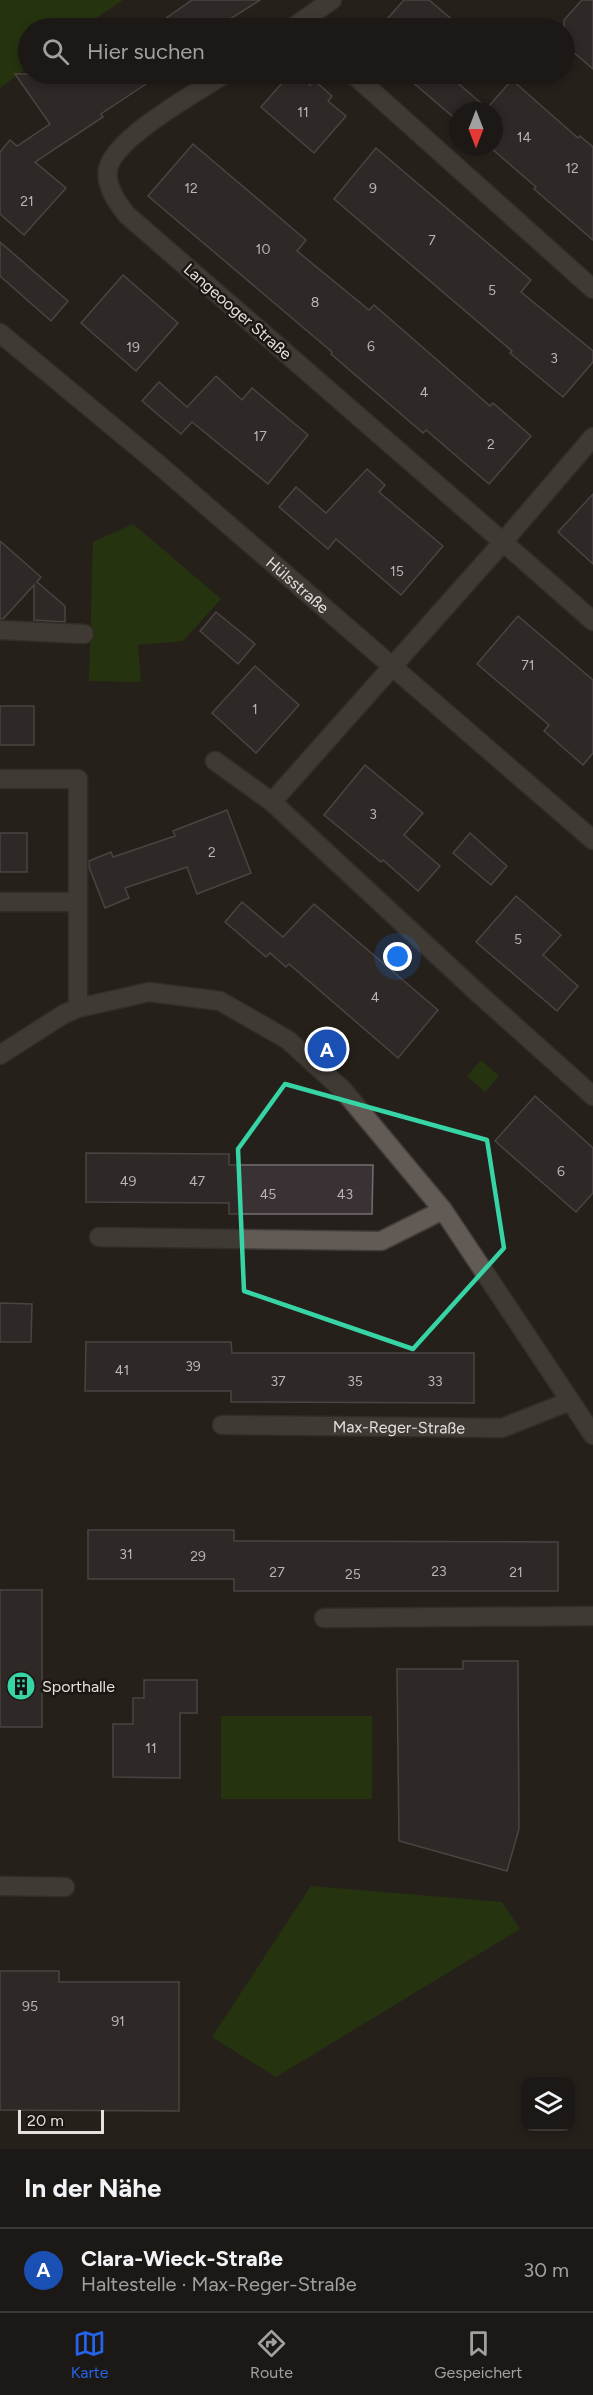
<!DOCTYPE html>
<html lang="de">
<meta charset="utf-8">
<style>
body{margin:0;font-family:Figtree,sans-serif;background:#292522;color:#f1f3f6}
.controls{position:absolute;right:18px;bottom:18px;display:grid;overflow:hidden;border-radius:12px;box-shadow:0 3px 9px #0003}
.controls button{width:54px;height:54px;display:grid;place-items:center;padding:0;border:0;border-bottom:2px solid #3a3734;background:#1c1815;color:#f1f3f6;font:30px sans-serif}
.compass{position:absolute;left:449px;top:102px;width:54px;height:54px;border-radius:50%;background:#1c1815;box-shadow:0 3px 9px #0003;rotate:180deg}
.scale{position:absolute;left:18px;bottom:15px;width:86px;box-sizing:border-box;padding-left:6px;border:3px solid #e5e0de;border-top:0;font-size:16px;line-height:21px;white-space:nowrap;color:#e5e0de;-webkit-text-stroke:4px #1c1713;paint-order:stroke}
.you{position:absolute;left:398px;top:957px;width:21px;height:21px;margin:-15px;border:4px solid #fff;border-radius:50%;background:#1a73e8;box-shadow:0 0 0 9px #1a73e833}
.badge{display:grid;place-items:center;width:39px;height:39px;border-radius:50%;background:#2563eb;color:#fff;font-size:20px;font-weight:700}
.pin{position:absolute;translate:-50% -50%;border:3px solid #fff;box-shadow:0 2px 6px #0006}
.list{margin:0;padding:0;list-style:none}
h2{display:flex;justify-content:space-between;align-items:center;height:78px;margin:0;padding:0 24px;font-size:26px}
h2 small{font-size:20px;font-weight:400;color:#a0a0a0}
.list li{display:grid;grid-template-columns:39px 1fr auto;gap:18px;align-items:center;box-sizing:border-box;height:84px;padding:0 24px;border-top:2px solid #3a3734}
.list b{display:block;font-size:22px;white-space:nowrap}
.list p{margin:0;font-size:20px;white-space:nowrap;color:#a0a0a0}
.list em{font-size:20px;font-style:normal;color:#a0a0a0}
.icon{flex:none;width:33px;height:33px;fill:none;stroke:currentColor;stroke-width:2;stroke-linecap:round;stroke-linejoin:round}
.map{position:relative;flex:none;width:593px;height:2149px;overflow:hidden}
.search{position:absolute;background:#1c1815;box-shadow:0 3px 9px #0003;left:18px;right:18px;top:18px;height:66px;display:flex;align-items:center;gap:15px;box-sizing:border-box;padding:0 21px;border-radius:33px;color:#a0a0a0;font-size:22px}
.sheet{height:162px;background:#1c1815}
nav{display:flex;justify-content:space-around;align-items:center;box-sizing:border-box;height:84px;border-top:2px solid #3a3734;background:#1c1815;font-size:16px;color:#a0a0a0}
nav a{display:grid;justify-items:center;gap:3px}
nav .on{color:#2563eb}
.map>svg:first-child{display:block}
.green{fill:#244a02}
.building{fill:#393134;stroke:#766e71;stroke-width:1.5}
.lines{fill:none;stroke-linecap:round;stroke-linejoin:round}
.minor-casing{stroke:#423d3a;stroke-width:21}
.minor{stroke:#615a55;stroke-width:18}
.marked{fill:none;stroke:#37d4a6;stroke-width:4.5;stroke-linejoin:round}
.labels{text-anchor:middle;stroke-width:5;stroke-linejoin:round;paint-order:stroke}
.number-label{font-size:14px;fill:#bab4b4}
.street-label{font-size:16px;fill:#e5e0de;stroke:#1c1713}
.poi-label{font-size:16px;fill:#e5e0de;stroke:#1c1713;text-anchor:start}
</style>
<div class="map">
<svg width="593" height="2149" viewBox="0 0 593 2149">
<rect width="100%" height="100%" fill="#26201c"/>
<g class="green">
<polygon points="0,0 123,0 81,28 28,28 28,67 0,88"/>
<polygon points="133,524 221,599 183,641 138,645 141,682 89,681 93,542"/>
<polygon points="481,1060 499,1076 485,1092 467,1076"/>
<rect x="221" y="1716" width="151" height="83"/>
<polygon points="311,1886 502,1902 520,1929 276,2077 212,2037"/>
</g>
<g class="building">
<polygon points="192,0 260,0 216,28 152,28"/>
<polygon points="404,0 429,0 462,28 379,28"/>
<polygon points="582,0 593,0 593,69 564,44 564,20"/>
<polygon points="15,74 161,74 101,114 103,117 35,162 66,188 24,235 0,214 0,152 10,140 17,146 50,124"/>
<polygon points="290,74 296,74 310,85 314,80 332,96 328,101 346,116 314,153 261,107"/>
<polygon points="403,74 447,74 487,108 512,80 578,138 580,136 593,147 593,240 534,189 536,187 490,147 494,147 494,111 458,111 458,121"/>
<polygon points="193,144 306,240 297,251 369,310 374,305 490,406 493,403 531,436 489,484 426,430 423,433 331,354 332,352 148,196"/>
<polygon points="376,148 531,280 521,292 593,351 593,362 563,397 510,353 512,351 334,199"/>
<polygon points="0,242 68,301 51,321 0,276"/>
<polygon points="123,275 178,323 136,371 81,323"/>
<polygon points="216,376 242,400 252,388 308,435 268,484 192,422 181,434 142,401 159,382 187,407"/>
<polygon points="367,469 385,485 379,492 443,546 401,595 336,539 328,549 279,507 296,487 326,513"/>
<polygon points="593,494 593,564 558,532"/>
<polygon points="0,541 41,577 37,582 65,606 65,622 34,620 34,585 3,619 0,619"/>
<polygon points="216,612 255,644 238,664 200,631"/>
<polygon points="518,616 593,680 593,753 583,765 544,731 549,725 477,664"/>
<polygon points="255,666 299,705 256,753 212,713"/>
<rect x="0" y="706" width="34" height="39"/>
<polygon points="365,765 423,813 404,835 440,866 418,891 383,860 381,862 324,815"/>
<polygon points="227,810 251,873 197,894 187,867 125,888 129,898 105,908 89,867 89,861 111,852 113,857 175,836 173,831"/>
<rect x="0" y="833" width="27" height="39"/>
<polygon points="470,833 507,866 491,885 453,853"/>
<polygon points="516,896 561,935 543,955 578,986 557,1011 476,942"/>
<polygon points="242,902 283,937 314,904 438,1010 398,1058 289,964 286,967 270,953 266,957 225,922"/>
<polygon points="535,1096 593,1148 593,1193 576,1212 495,1141"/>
<polygon points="86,1153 229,1154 229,1165 373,1165 372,1214 229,1214 229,1203 86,1202"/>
<polygon points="0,1303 32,1304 31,1342 0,1342"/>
<polygon points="86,1342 231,1342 232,1353 474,1353 474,1403 231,1402 231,1391 85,1391"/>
<polygon points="88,1530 234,1530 234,1541 558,1542 558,1591 234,1591 234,1579 88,1579"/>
<rect x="0" y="1590" width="42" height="137"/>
<polygon points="463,1661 518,1661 519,1829 507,1871 399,1841 397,1669 463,1669"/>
<polygon points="144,1680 197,1680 197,1713 180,1713 180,1778 113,1777 113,1724 133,1724 133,1698 144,1698"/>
<polygon points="0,1971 59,1971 59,1982 179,1982 179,2111 0,2110"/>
</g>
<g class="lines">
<g class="minor-casing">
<g id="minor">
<polyline points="292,28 332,0"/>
<polyline points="353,74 593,289"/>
<path id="s1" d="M0,333l158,131 435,376"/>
<polyline points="593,437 503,542 593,621"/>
<polyline points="0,630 84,634"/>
<path d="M215,761l57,41 231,-260 -376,-327c-10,-12 -22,-29 -19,-46 6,-31 89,-77 117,-95"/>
<polyline points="0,779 78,779 78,1008"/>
<polyline points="272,802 479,994 593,1096"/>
<polyline points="0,902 77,902"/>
<polyline points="0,1055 64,1014 78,1008 149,992 220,1001 288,1040 343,1090 443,1210 593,1435"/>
<polyline points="99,1237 381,1241 443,1210"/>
<path id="s2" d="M222,1425l280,3 68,-27"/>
<polyline points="324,1618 593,1616"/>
<polyline points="0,1886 65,1887"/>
</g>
</g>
<use href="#minor" class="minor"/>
</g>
<path d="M0 0H593V2149H0ZM285,1084l202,56 17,108 -91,101 -169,-58 -6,-142z" fill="#26201c" fill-opacity=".55" fill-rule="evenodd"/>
<path class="marked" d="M285,1084l202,56 17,108 -91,101 -169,-58 -6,-142z"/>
<defs>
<g id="building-disc" transform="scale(1.5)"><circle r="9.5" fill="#37d4a6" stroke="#1c1713"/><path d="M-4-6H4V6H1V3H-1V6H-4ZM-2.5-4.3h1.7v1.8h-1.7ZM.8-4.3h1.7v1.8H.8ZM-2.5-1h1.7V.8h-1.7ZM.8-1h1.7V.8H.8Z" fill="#111"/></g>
</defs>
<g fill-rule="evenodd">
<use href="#building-disc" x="21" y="1686"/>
</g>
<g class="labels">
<g class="number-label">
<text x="303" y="117">11</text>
<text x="524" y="142">14</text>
<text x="572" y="173">12</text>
<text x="191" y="193">12</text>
<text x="373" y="193">9</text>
<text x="27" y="206">21</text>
<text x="432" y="245">7</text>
<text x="263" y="254">10</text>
<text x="492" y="295">5</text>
<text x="315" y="307">8</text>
<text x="371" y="351">6</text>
<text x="133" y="352">19</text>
<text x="554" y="363">3</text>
<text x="424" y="397">4</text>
<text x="260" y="441">17</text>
<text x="491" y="449">2</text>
<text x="397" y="576">15</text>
<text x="528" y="670">71</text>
<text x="255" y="714">1</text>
<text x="373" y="819">3</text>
<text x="212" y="857">2</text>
<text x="518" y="944">5</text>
<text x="375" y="1002">4</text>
<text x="561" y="1176">6</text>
<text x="128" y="1186">49</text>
<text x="197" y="1186">47</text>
<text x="268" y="1199">45</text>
<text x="345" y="1199">43</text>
<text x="193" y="1371">39</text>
<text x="122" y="1375">41</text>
<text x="278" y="1386">37</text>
<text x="355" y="1386">35</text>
<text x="435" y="1386">33</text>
<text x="126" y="1559">31</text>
<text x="198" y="1561">29</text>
<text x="439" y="1576">23</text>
<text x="277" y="1577">27</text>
<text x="516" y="1577">21</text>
<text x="353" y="1579">25</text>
<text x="151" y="1753">11</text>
<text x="30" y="2011">95</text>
<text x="118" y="2026">91</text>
</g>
<g class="street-label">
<text transform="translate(238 311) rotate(41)" y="6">Langeooger Straße</text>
<text dy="6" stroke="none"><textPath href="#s1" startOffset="390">Hülsstraße</textPath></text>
<text dy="6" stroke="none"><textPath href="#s2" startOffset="177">Max-Reger-Straße</textPath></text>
</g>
<g class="poi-label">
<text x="42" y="1692">Sporthalle</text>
</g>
</g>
</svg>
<div class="controls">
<button><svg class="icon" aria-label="layers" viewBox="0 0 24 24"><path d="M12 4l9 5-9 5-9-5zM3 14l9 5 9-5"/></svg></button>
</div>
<svg class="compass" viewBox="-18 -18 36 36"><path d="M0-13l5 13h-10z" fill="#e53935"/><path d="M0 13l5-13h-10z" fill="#a0a0a0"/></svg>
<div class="scale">20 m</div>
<div class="you"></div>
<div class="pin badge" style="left:327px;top:1049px;background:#1a4fb4">A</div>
<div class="search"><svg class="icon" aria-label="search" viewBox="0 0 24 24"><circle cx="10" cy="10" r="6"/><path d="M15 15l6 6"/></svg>Hier suchen</div>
</div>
<section class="sheet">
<h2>In der Nähe<small></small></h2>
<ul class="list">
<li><span class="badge" style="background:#1a4fb4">A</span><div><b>Clara-Wieck-Straße</b><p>Haltestelle · Max-Reger-Straße</p></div><em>30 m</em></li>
</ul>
</section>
<nav>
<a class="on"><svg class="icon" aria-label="map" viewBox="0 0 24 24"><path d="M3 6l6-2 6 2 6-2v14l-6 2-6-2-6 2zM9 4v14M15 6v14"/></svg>Karte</a>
<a><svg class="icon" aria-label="directions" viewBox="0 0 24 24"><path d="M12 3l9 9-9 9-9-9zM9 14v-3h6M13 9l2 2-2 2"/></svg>Route</a>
<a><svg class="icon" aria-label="saved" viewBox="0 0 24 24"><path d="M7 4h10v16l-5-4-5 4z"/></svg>Gespeichert</a>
</nav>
